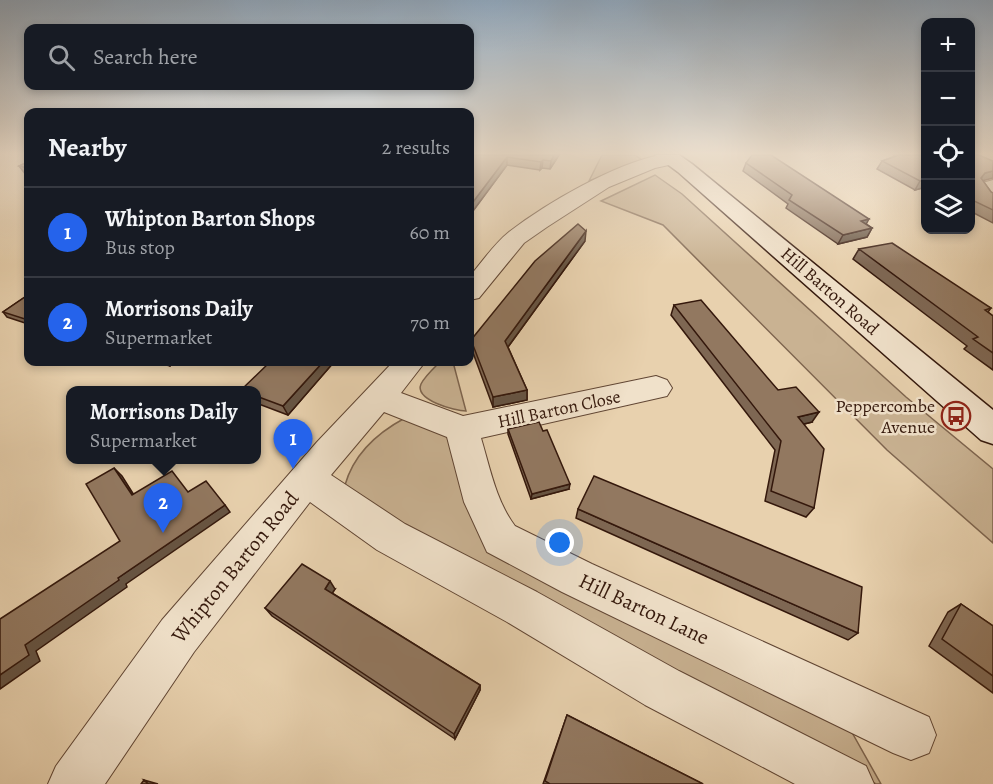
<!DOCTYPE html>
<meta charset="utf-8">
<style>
body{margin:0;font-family:Alegreya,serif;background:#20242c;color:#f1f3f6}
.controls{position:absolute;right:18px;top:18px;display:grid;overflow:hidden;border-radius:12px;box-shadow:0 3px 9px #0003}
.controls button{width:54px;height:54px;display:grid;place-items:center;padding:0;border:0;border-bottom:2px solid #363941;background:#171b24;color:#f1f3f6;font:30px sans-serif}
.you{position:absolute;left:560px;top:543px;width:21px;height:21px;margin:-15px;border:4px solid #fff;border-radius:50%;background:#1a73e8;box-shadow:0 0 0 9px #1a73e833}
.badge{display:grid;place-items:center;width:39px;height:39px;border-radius:50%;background:#2563eb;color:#fff;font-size:20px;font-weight:700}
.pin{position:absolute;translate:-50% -50px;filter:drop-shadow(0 2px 3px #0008)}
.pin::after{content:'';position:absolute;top:32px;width:21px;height:18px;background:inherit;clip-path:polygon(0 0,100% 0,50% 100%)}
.popup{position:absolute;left:66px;top:386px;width:195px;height:78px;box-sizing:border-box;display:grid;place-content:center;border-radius:12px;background:#171b24;filter:drop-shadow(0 2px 4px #0005);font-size:20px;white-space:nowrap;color:#9ea1a6}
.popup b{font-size:22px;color:#f1f3f6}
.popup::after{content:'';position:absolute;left:50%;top:100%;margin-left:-12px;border:12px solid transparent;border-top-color:#171b24}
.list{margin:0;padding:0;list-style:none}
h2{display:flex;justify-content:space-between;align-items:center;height:78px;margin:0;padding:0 24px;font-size:26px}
h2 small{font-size:20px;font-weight:400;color:#9ea1a6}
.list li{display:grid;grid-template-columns:39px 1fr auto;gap:18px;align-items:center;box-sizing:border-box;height:90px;padding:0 24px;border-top:2px solid #363941}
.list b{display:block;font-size:22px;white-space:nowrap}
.list p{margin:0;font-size:20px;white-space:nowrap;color:#9ea1a6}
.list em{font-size:20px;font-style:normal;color:#9ea1a6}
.icon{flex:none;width:33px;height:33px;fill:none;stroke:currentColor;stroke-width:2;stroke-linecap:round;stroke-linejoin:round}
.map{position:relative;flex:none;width:993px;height:784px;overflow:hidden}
.search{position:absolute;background:#171b24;box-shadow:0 3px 9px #0003;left:24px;top:24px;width:450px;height:66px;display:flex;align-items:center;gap:15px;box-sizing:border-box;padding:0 21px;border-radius:12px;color:#9ea1a6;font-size:22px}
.panel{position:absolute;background:#171b24;box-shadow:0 3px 9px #0003;left:24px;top:108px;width:450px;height:258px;border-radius:12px}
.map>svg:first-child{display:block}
.green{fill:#c9b292;stroke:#7e654f;stroke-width:1.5}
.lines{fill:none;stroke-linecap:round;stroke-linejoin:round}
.street-casing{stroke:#614634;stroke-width:2}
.secondary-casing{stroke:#34180c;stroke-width:3}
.street{fill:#f0e1ca;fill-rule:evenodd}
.secondary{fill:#f0e1ca;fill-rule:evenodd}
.wall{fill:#7e6753;stroke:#34180c;stroke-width:1.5}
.shaded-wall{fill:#665443;stroke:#34180c;stroke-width:1.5}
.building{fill:#927860;stroke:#34180c;stroke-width:1.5}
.labels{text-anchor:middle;stroke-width:5;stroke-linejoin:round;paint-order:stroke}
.street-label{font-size:18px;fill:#34180c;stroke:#f0e1ca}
.poi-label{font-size:18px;fill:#34180c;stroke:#f0e1ca;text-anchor:end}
.near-street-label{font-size:21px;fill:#34180c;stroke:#f0e1ca}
</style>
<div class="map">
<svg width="993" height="784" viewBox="0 0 993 784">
<rect width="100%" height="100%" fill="#e8d1ae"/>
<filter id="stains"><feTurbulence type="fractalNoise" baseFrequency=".00333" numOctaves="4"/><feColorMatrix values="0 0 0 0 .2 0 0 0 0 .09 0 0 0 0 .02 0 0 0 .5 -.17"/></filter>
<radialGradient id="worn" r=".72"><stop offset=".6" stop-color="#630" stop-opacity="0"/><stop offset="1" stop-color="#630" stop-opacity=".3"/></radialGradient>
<g class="green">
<polygon points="602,155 635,155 642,160 589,181"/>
<polygon points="655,175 682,194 906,397 993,469 993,543 887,450 663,225 601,201"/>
<path d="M440,362h13l13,49c-11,0 -52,-11 -45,-27 4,-8 13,-16 19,-22z"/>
<path d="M405,418l33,11 15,14 18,70 379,216 31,55h-5l-466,-253 -65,-46c9,-32 32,-52 60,-67z"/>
</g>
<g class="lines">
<g class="street-casing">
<g id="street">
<path d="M660,155h18l3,4 -3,4 -23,5 -46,19 -62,40 -23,16 -45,55 -9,2v-24c12,-14 24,-32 39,-44 38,-29 105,-68 151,-77z"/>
<polygon points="993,180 993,202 986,200 976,188 979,184"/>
<path d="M393,362h32l-24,31 62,23 193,-40 11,4 5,8 -5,8 -186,42c9,30 15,63 34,88l77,38 337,153 7,18 -7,18 -18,7 -18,-7 -331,-161 -75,-40 -23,-50 -17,-65 -63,-25 -53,63 74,49 132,68 142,79 187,95 8,18h-79l-150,-79 -138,-83 -130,-72 -67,-48 -116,150 -89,132h-57l8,-18 106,-146 155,-178z"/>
</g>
</g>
<g class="secondary-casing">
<polygon id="secondary" points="655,155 679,155 692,164 993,410 993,444 981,440 678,172"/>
</g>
<use href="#street" class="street"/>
<use href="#secondary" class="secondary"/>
</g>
<g class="wall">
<polygon points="470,155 559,155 550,169 542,168 540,170 507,165 470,215"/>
<polygon points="894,155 926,155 926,189 922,188 915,190 877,169 882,161 893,157"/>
<polygon points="970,155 983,181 991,192 993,193 993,223 970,211"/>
<polygon points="28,162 28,176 26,175 19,166"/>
<polygon points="746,163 866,224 872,228 867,237 838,244 786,208 788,204 743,171"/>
<polygon points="585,241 508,347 527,390 527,400 493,407 472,350 471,340"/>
<polygon points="859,249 991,308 988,312 993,316 993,370 964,349 967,346 853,259"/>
<polygon points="28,295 28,324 7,317 3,312"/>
<polygon points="674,305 778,390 812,422 804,424 814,508 806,517 765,501 775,450 671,315"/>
<polygon points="154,362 175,362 170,366"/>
<polygon points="270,362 334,362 288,415 256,403 256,390"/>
<polygon points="508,429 569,489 531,499 508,434"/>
<polygon points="578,509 858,633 848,640 576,518"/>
<polygon points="335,589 332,593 480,685 480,690 455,739 272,616 265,608"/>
<polygon points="961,604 993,626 993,693 929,646 948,612"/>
<polygon points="567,715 703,784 543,784"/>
</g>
<g class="shaded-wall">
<polygon points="554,155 559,155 550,169 551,161"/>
<polygon points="507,157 507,165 470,215 470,206"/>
<polygon points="543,160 542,168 540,170 541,162"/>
<polygon points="993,171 993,178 978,182 974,187 985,173"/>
<polygon points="926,179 926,183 922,188 915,190 920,181"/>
<polygon points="869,219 864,228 861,221"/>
<polygon points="872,228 867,237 838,244 843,235"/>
<polygon points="586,231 585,241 505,351 505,341"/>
<polygon points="167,362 175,362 170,366"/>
<polygon points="323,362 334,362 288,415 283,406"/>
<polygon points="527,390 527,400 493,407 493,397"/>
<polygon points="819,412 812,422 792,427 798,417"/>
<polygon points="114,468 122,476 139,503 132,495"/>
<polygon points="570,484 569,489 531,499 532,494"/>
<polygon points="225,505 230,512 126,584 127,587 36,651 40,661 0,689 0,675 25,645 118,578"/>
<polygon points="330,581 335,589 330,597 325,589"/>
<polygon points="480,685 480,690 455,739 454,734"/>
<polygon points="144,780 158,784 148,784"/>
</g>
<g class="building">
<polygon points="470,155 554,155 551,161 543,160 541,162 507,157 470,206"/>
<polygon points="752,155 771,155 869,219 861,221 872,228 843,235 789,200 792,195 746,163"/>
<polygon points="899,155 926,155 926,179 920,181 882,161"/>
<polygon points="970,155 979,155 993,161 993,171 985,173 981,178 991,192 993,193 993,210 970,199"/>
<polygon points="28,162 28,168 19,166"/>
<polygon points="578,224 586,231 505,341 527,390 493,397 471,340 535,261"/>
<polygon points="892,243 991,308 985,310 993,316 993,353 973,339 978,337 859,249"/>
<polygon points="28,295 28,320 3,312"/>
<polygon points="701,300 778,390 796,387 819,412 798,417 824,449 814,508 771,491 781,441 674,305"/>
<polygon points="270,362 323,362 283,406 256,396 256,390 241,390"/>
<polygon points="539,422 543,431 547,430 570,484 532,494 508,429"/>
<polygon points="114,468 132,495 172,471 188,492 206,481 225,505 118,578 119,580 25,645 29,655 0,675 0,619 120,541 86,484"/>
<polygon points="594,476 862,587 858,633 578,509"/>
<polygon points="302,564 330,581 325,589 480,685 454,734 265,608"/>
<polygon points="961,604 993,626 993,676 942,639"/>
<polygon points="567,715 703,784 550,784 545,781"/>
<polygon points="144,780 148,784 141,784"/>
</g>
<linearGradient id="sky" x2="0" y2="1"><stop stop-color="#8fa6bb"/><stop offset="0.58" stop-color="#f5eadb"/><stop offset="1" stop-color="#f5eadb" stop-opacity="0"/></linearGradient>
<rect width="993" height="265" fill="url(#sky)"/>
<defs>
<g id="bus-ring" transform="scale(1.5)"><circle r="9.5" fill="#f0e1ca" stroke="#8f2418" stroke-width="1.5"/><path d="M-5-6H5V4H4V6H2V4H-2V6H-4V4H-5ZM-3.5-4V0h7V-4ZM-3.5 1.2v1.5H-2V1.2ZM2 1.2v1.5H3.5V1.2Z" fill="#8f2418"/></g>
</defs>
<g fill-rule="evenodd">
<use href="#bus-ring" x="956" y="416"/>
</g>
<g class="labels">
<g class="street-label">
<text transform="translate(830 291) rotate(41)" y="6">Hill Barton Road</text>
<text transform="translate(559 409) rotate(-12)" y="6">Hill Barton Close</text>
</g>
<g class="poi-label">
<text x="935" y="412">Peppercombe<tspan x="935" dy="21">Avenue</tspan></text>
</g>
<g class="near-street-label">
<text transform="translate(235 567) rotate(-51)" y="7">Whipton Barton Road</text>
<text transform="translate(644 609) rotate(25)" y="7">Hill Barton Lane</text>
</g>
</g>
<rect width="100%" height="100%" filter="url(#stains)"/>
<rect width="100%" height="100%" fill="url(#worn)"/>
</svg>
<div class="controls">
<button>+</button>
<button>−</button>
<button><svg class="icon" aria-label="locate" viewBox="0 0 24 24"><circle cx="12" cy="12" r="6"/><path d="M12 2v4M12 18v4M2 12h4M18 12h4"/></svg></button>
<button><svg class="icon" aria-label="layers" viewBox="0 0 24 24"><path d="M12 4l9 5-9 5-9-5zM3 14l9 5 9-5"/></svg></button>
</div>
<div class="you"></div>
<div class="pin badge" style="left:293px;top:469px">1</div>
<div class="pin badge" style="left:163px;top:533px">2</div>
<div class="popup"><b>Morrisons Daily</b>Supermarket</div>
<div class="search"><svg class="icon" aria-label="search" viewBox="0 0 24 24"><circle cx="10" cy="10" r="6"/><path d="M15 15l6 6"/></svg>Search here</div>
<section class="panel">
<h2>Nearby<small>2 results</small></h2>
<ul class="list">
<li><span class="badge">1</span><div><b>Whipton Barton Shops</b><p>Bus stop</p></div><em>60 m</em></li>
<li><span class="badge">2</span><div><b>Morrisons Daily</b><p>Supermarket</p></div><em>70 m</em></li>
</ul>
</section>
</div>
